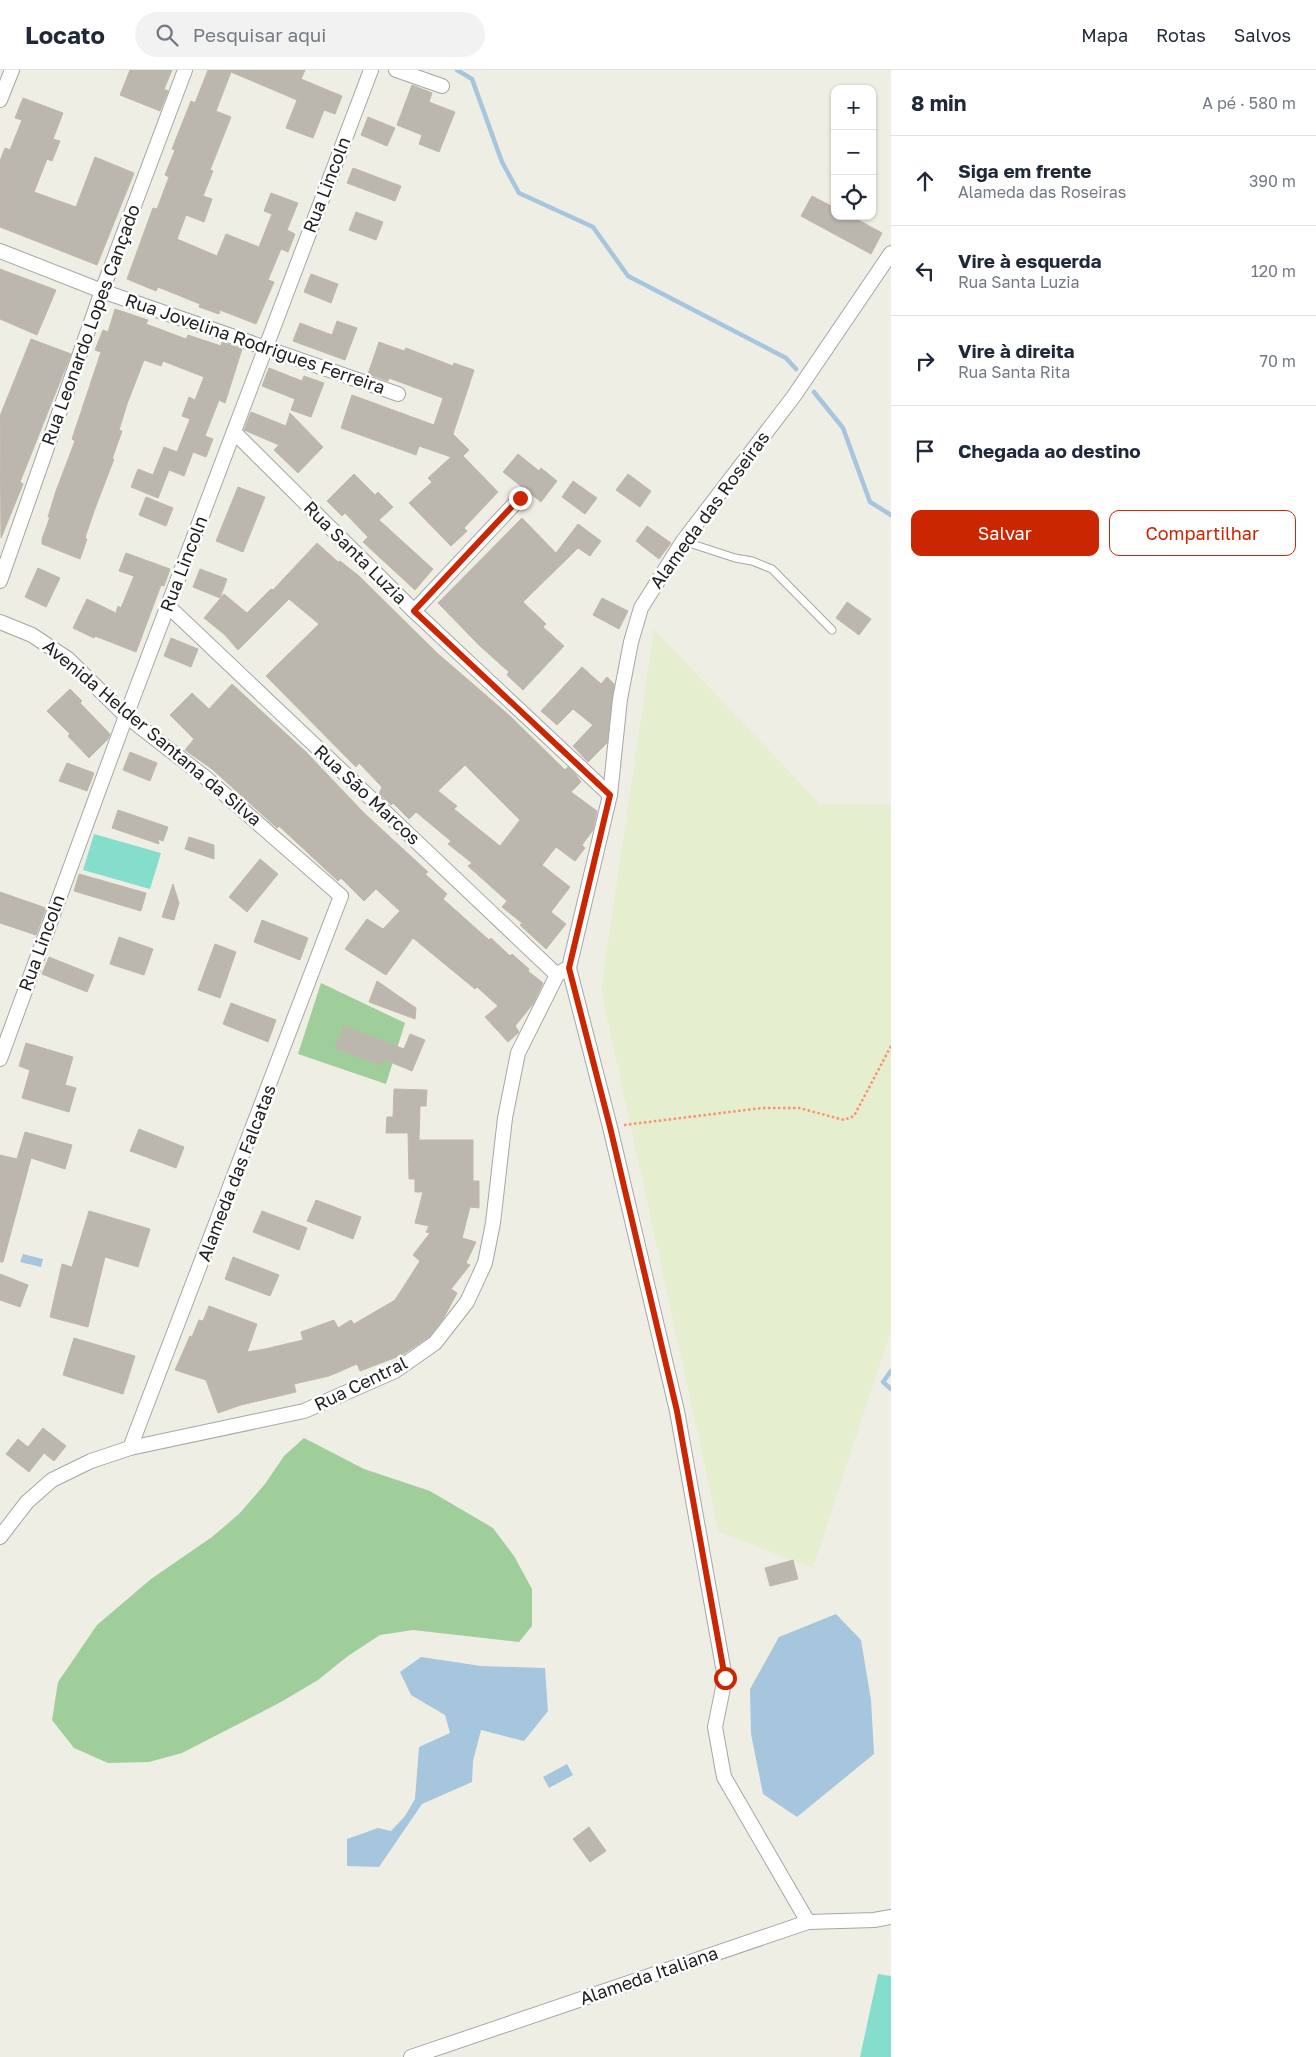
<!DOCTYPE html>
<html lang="pt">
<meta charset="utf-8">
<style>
body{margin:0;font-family:"Golos Text",sans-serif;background:#f2f2f3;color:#1f2937}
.controls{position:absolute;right:15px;top:15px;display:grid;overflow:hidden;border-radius:10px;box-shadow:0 1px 4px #0004}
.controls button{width:45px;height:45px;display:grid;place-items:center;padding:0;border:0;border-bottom:1px solid #e0e1e3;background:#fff;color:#1f2937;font:25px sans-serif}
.stop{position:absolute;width:15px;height:15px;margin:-11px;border:4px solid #cb2602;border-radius:50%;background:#fff}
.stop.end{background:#cb2602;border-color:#fff;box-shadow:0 1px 5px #0008}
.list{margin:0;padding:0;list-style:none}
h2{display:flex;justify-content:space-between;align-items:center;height:65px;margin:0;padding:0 20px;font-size:21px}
h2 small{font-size:16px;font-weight:400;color:#747a83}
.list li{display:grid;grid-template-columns:32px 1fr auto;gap:15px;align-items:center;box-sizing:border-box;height:90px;padding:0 20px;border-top:1px solid #e0e1e3}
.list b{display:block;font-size:19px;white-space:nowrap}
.list p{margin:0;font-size:16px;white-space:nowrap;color:#747a83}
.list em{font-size:16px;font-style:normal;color:#747a83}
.actions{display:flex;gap:10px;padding:15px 20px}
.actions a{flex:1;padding:11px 0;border:1px solid #cb2602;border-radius:10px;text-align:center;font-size:18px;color:#cb2602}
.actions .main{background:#cb2602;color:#fff}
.icon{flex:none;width:28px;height:28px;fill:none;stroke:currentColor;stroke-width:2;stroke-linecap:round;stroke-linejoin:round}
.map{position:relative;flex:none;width:891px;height:1987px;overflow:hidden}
header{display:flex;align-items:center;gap:30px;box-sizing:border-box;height:70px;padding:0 25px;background:#fff;border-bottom:1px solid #e0e1e3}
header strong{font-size:24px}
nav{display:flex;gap:28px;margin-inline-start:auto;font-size:18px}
.search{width:350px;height:45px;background:#f2f2f3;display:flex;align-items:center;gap:12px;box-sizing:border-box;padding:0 18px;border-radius:28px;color:#747a83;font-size:19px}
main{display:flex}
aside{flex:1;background:#fff}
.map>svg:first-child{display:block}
.farmland{fill:#e6eed0}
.forest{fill:#a0ce9a}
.pitch{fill:#84decb}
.water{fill:#a6c6dd}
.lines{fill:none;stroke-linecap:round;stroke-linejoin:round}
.stream{stroke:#a6c6dd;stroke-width:4.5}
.building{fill:#bcb7ae;stroke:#c1b7a7;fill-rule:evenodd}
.service-casing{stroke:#a6a6a6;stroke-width:9}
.minor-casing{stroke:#a6a6a6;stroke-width:16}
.path{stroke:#f8946d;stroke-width:2.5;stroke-dasharray:2.5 2.5;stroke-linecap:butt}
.service{stroke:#fff;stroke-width:7}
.minor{stroke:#fff;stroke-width:14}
.route{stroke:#cb2602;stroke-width:6}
.labels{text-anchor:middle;stroke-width:5;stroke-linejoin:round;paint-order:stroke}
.street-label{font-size:18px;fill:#1f1f1f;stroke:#fff}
</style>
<header>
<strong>Locato</strong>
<div class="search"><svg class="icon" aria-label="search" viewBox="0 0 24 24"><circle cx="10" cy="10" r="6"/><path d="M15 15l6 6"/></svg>Pesquisar aqui</div>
<nav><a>Mapa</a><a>Rotas</a><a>Salvos</a></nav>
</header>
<main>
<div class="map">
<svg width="891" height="1987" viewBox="0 0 891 1987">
<rect width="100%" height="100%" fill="#efeee5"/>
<polygon class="farmland" points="654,559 820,734 891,734 891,1261 813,1498 719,1462 601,920"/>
<g class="forest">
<polygon points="321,913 405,953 386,1014 298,984"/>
<polygon points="304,1368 364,1399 430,1421 493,1458 514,1486 532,1519 532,1556 519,1572 413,1560 380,1565 348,1586 318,1610 281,1632 182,1683 149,1692 108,1693 74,1678 52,1650 58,1612 97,1555 151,1509 212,1467 239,1444 265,1414 284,1386"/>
</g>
<g class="pitch">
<polygon points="94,764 161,783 150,819 83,800"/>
<polygon points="878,1904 891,1906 891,1987 860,1987"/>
</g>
<g class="water">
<polygon points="23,1184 43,1189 41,1197 20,1192"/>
<polygon points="836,1544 861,1570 871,1630 874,1684 797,1747 763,1724 751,1664 750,1619 779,1567"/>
<polygon points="421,1587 481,1596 545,1598 548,1641 524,1671 481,1660 473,1691 472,1712 422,1734 379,1797 347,1796 347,1769 378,1758 391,1761 405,1746 415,1729 419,1677 450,1663 445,1645 411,1625 400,1602"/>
<polygon points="567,1694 573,1705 549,1718 543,1707"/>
</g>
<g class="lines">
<g class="stream">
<polyline points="457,0 472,9 502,92 519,123 593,157 628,206 786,288 796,299"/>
<polyline points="814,322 843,358 870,432 891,445"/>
<polyline points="891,1301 883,1312 891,1319"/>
</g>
</g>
<g class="building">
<polygon points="130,0 172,0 164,19 168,21 160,41 120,25"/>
<polygon points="208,0 305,0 301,9 342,26 335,44 324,40 313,68 286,58 297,30 231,2 216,41 231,47 210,100 213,101 203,126 212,129 204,152 186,145 177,169 217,186 226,164 259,177 272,144 264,141 271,123 298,133 287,160 295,164 288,182 281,179 268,210 274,212 256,254 220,240 219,244 199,237 200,234 158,217 156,221 127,209 153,138 157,139 169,107 165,105 175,80 172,79 191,31 195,33"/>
<polygon points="412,15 432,23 429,32 455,42 439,82 419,74 422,65 397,55"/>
<polygon points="23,28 63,43 53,69 60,71 52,91 47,89 34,122 76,137 95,87 134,103 97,195 0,157 0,91 5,78 10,80 22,50 15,48"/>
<polygon points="368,47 395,58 387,76 361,65"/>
<polygon points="353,98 401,116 395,131 347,113"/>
<polygon points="812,126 835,138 835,146 851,146 882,163 871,184 801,146"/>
<polygon points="356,142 383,152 376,170 349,160"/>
<polygon points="0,199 56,220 37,265 0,249"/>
<polygon points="311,204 338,214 331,233 304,222"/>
<polygon points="115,239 148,250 146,254 186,269 188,265 221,276 222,272 242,279 225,333 219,330 205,366 213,369 206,387 193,382 184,406 169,400 158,428 131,417 138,399 153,405 164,377 177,382 190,349 182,346 189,327 195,330 204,307 163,291 161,296 144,290 127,334 119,360 122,361 112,389 114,389 94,441 85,468 87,469 80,489 42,474 42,469 50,447 48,447 56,421 75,371 72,369 101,282 95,280 103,260 108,262"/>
<polygon points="337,251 357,258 345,290 293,271 300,253 332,265"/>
<polygon points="31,269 71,284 20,412 23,414 1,468 0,346"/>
<polygon points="379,272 404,281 406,278 453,296 454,293 474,300 453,364 469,380 463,386 498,422 464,458 467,461 451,476 409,433 432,412 428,408 451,387 419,376 416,385 341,358 352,325 434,355 443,328 389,308 388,311 368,304"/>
<polygon points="269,298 302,311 304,306 324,313 311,347 291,340 295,329 262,316"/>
<polygon points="251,342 286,356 290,343 323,377 298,403 274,380 279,375 244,360"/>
<polygon points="518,384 539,401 541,398 557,411 541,432 503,402"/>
<polygon points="354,404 375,425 378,422 393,437 379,450 433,499 415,520 363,472 368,467 345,443 342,446 327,431"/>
<polygon points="628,404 651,421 640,437 616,420"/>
<polygon points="573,411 597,428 585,444 562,427"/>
<polygon points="238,417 265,427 243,482 216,471"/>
<polygon points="146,427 173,438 166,456 139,445"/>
<polygon points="522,448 556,483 578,454 601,471 590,486 578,478 523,532 546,554 543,557 564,576 523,620 507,605 509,602 480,576 438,533"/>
<polygon points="647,456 671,473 659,489 636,471"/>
<path d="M317,473l21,19 2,-1 19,15 78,77 73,63 55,54 3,-3 8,8 5,7 -10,10 26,19 -4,19 -11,15 3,3 -10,13 -19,-14 -14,18 28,22 -19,25 15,12 -20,25 -26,-24 2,-2 -20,-16 5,-6 -39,-35 4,-3 -24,-19 3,-3 -35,-29 -7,7 -16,-16 -2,2 -12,-11 3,-7 -23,-24 -3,4 -90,-91 53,-52 -30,-25 -51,51 -13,-15 -21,-17 20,-24 23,19 24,-24 2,1zM465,695l55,55 -20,26 -46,-37 3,-3 -19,-15z"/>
<polygon points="126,483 170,499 164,516 161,515 136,582 95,566 94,568 73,558 87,529 116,543 118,536 121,538 134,506 119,501"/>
<polygon points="38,498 60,508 46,537 25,527"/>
<polygon points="200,499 227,509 220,528 193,517"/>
<polygon points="602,528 628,541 619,559 593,545"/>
<polygon points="847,532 871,549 859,565 836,548"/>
<polygon points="171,568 198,579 191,597 164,586"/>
<polygon points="582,597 601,614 607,607 614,614 607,673 588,692 573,676 593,655 573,639 557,655 541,641"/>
<polygon points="232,614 306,682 364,743 428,802 425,804 447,824 443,829 489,870 491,868 510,886 512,884 529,899 528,901 543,913 533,934 515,956 519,962 508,972 485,947 498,936 477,917 475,919 413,868 386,905 345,879 367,849 383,859 400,841 376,819 364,831 341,808 338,811 279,756 277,758 212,699 185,680 194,669 170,645 192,623 209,639"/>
<polygon points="70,619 82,631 80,633 110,664 108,669 89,688 68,666 70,664 47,641"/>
<polygon points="130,682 157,693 150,711 123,700"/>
<polygon points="67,693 94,703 87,721 59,711"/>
<polygon points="118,740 168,757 163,771 158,769 159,774 112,758"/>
<polygon points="189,767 214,775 214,789 185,779"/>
<polygon points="260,789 278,804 247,842 229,827"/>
<polygon points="79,804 146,823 141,841 74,821"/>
<polygon points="173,814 179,833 174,850 162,847"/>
<polygon points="0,822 46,838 36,865 0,853"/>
<polygon points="262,850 308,868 300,890 254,872"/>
<polygon points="119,867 153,879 144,905 110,894"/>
<polygon points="215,874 236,882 220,928 198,920"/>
<polygon points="49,887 94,905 87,922 42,904"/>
<polygon points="377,911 416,938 415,949 369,932"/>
<polygon points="231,933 276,950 268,972 223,954"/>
<polygon points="344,956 404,979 410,964 425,970 412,1001 383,989 381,995 335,978"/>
<polygon points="26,973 73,987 65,1015 76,1018 69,1042 22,1028 30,1000 19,996"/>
<polygon points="394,1019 427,1020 426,1036 420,1036 419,1070 473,1070 473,1111 479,1111 479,1138 470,1137 462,1168 476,1172 466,1193 470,1195 451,1219 457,1223 443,1249 429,1267 402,1285 360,1301 357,1294 329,1306 294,1314 296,1322 241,1335 218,1343 206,1310 175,1300 190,1266 192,1267 199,1250 203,1251 209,1236 257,1254 247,1282 265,1279 303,1270 301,1262 334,1250 338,1258 351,1250 354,1254 390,1233 395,1230 420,1191 413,1185 430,1163 426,1162 429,1156 415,1153 423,1122 415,1122 415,1109 409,1109 408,1063 386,1063 387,1047 393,1047"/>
<polygon points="139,1059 184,1077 176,1098 130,1081"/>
<polygon points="25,1062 72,1075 65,1099 31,1088 3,1192 0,1192 0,1085 17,1089"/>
<polygon points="316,1130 361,1147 353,1169 307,1151"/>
<polygon points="89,1141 150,1159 138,1197 105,1187 88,1257 50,1247 62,1194 72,1197"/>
<polygon points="262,1141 307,1158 299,1180 253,1162"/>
<polygon points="233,1187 279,1205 270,1226 225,1209"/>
<polygon points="0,1204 28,1215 20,1237 0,1230"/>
<polygon points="74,1268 135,1286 123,1324 63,1305"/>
<polygon points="43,1358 66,1376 54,1391 44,1383 29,1402 6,1384 18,1369 28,1377"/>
<polygon points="793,1490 798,1509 770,1516 765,1498"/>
<polygon points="589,1757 606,1781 590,1792 573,1769"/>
</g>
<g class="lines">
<g class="service-casing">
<polyline id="service" points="683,471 735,488 752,491 772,499 832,560"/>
</g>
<g class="minor-casing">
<g id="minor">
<polyline points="396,0 442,16"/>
<polyline points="0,30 12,0"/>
<polyline points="0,181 102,221 398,324"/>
<polyline points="234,362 414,541 610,725"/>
<polyline points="0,511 102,221 185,0"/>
<polyline points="168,536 557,905 564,900"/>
<polyline points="414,541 520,428"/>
<polyline points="0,552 32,565 68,589 126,646 206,708 341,826 130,1378"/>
<polyline points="0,989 126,646 371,0"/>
<polyline points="0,1467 27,1432 52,1410 91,1391 130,1378 304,1341 395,1301 435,1273 467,1232 485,1193 493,1153 505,1048 518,983 557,905"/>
<polyline points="808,1852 724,1707 715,1657 725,1608 677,1341 610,1057 569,898 610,725 620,629 631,572 641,538 683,471 794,326 891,183"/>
<polyline points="411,1987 808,1852 874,1850 891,1847"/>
</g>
</g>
<polyline class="path" points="624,1055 762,1038 799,1038 844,1050 854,1046 891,976"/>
<use href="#service" class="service"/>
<use href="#minor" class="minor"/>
</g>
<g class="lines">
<polyline class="route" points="520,428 414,541 610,725 569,898 610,1057 677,1341 725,1608"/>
</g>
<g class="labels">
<g class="street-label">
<text transform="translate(327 115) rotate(-69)" y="6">Rua Lincoln</text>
<text transform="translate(91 255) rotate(-70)" y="6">Rua Leonardo Lopes Cançado</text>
<text transform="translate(255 274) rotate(19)" y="6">Rua Jovelina Rodrigues Ferreira</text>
<text transform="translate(710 440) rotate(-54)" y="6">Alameda das Roseiras</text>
<text transform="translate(355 483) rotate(45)" y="6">Rua Santa Luzia</text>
<text transform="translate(184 494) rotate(-69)" y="6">Rua Lincoln</text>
<text transform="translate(152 663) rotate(40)" y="6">Avenida Helder Santana da Silva</text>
<text transform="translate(367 725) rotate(43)" y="6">Rua São Marcos</text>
<text transform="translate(42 873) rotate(-70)" y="6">Rua Lincoln</text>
<text transform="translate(237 1103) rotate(-69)" y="6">Alameda das Falcatas</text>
<text transform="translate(361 1314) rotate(-26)" y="6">Rua Central</text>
<text transform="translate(649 1906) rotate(-19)" y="6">Alameda Italiana</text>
</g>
</g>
</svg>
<div class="controls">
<button>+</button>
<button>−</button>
<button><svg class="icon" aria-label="locate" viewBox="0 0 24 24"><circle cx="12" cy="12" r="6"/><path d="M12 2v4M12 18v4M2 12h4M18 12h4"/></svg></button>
</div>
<div class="stop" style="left:725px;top:1608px"></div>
<div class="stop end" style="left:520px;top:428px"></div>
</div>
<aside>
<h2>8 min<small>A pé · 580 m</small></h2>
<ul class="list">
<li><svg class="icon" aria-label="ahead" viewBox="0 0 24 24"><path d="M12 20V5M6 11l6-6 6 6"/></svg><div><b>Siga em frente</b><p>Alameda das Roseiras</p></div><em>390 m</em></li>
<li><svg class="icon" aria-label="left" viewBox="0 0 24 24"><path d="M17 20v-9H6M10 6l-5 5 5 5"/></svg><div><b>Vire à esquerda</b><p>Rua Santa Luzia</p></div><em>120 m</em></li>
<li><svg class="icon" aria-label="right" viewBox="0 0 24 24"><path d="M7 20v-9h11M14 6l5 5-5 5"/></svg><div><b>Vire à direita</b><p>Rua Santa Rita</p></div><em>70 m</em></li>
<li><svg class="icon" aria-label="arrive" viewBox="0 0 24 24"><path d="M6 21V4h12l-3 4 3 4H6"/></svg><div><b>Chegada ao destino</b></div></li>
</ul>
<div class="actions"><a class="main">Salvar</a><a>Compartilhar</a></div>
</aside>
</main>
